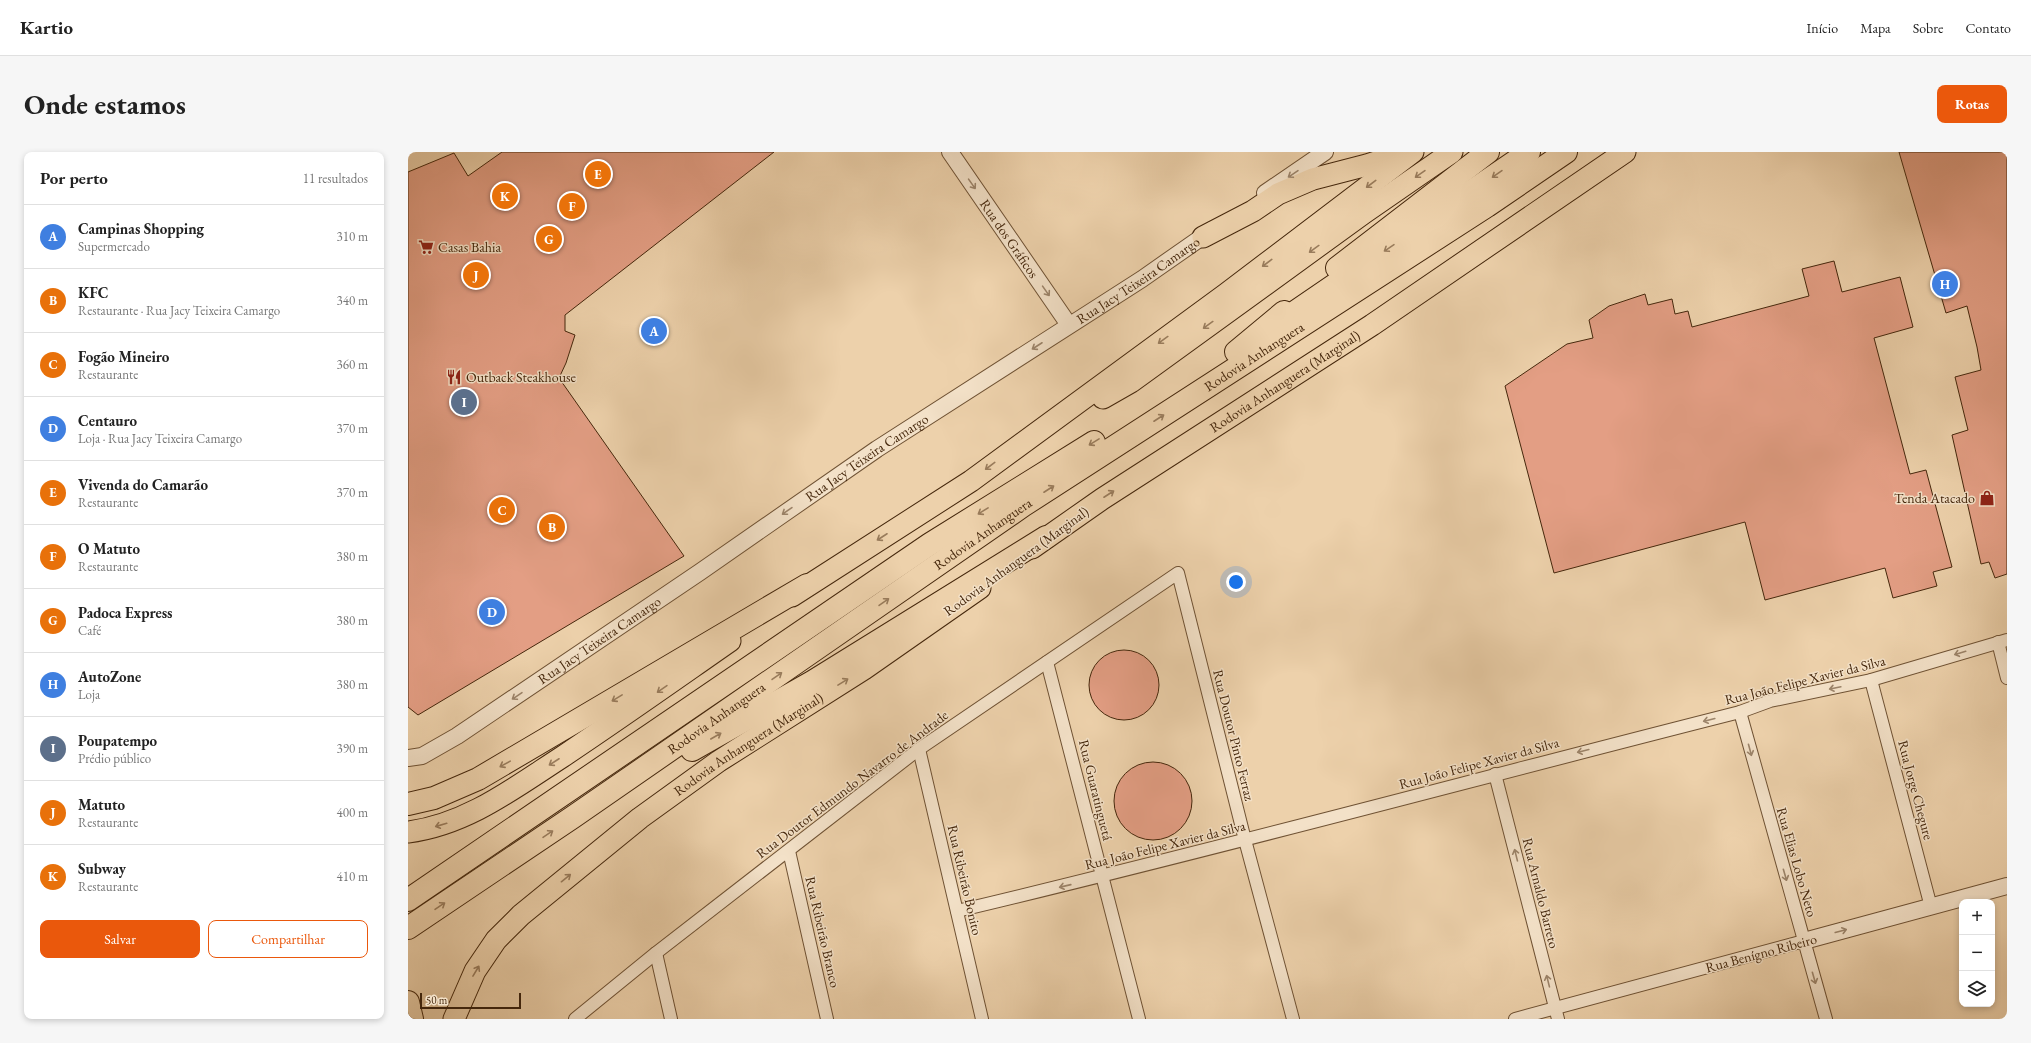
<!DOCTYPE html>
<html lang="pt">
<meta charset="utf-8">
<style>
body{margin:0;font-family:"EB Garamond",serif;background:#f6f6f6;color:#222}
.controls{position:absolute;right:12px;bottom:12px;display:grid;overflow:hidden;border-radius:8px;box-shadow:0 2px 6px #0003}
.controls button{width:36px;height:36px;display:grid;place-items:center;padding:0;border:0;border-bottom:1px solid #e0e0e0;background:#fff;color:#222;font:20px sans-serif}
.scale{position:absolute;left:12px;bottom:10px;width:101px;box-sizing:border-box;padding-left:4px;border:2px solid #45270c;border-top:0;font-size:11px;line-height:14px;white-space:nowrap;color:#45270c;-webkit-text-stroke:3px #f3e1c8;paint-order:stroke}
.you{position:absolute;left:828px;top:430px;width:14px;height:14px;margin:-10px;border:3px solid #fff;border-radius:50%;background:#1a73e8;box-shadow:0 0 0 6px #1a73e833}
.badge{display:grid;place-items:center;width:26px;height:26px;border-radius:50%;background:#ea580c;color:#fff;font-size:13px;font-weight:700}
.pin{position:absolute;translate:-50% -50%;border:2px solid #fff;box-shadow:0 1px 4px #0006}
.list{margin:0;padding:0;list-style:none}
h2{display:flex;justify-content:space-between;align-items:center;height:52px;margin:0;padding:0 16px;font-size:17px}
h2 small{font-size:13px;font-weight:400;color:#767676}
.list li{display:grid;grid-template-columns:26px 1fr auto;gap:12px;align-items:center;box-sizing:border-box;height:64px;padding:0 16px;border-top:1px solid #e0e0e0}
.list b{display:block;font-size:15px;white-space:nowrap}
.list p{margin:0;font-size:13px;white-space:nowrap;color:#767676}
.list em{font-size:13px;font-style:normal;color:#767676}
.actions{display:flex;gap:8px;padding:12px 16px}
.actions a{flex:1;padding:9px 0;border:1px solid #ea580c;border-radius:8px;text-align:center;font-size:14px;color:#ea580c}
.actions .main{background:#ea580c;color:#fff}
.icon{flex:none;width:22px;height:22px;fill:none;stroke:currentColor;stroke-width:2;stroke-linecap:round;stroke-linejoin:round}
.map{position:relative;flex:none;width:1599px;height:867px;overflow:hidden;border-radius:8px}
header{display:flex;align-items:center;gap:24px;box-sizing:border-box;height:56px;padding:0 20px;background:#fff;border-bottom:1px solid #e0e0e0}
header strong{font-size:19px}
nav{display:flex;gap:22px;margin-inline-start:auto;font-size:14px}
.intro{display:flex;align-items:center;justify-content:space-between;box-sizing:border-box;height:96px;padding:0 24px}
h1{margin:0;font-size:28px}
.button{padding:10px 18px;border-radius:8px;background:#ea580c;color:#fff;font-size:14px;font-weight:700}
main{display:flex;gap:24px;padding:0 24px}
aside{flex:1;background:#fff;border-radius:8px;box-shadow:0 2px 6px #0003}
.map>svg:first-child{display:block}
.building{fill:#e39e84;stroke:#45270c}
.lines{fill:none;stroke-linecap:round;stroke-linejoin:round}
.minor-casing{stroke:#6f5234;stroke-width:14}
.tertiary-casing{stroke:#6f5234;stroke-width:18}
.trunk-casing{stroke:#45270c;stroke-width:23}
.motorway-casing{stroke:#45270c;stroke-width:24}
.minor{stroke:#f3e1c8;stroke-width:12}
.tertiary{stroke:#f3e1c8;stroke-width:16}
.trunk{stroke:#edd1ab;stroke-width:21}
.motorway{stroke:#edd1ab;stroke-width:22}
.oneway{stroke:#9c846a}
.oneway2{stroke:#997c5c}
.labels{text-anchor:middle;stroke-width:3;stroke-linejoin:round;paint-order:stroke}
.street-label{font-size:14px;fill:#45270c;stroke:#f3e1c8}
.poi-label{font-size:14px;fill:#45270c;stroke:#f3e1c8;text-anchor:start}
</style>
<header>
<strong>Kartio</strong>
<nav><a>Início</a><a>Mapa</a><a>Sobre</a><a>Contato</a></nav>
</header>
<div class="intro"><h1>Onde estamos</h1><a class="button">Rotas</a></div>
<main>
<aside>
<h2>Por perto<small>11 resultados</small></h2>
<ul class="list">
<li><span class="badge" style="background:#3f7fe0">A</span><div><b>Campinas Shopping</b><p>Supermercado</p></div><em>310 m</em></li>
<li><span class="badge" style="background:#e8710a">B</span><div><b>KFC</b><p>Restaurante · Rua Jacy Teixeira Camargo</p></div><em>340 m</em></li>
<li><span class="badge" style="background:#e8710a">C</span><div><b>Fogão Mineiro</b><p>Restaurante</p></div><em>360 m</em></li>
<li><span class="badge" style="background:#3f7fe0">D</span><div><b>Centauro</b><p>Loja · Rua Jacy Teixeira Camargo</p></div><em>370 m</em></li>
<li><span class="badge" style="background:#e8710a">E</span><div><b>Vivenda do Camarão</b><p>Restaurante</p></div><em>370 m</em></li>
<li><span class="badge" style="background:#e8710a">F</span><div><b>O Matuto</b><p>Restaurante</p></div><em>380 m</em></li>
<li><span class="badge" style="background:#e8710a">G</span><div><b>Padoca Express</b><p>Café</p></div><em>380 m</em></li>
<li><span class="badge" style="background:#3f7fe0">H</span><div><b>AutoZone</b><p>Loja</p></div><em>380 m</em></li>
<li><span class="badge" style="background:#5c6f8a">I</span><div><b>Poupatempo</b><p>Prédio público</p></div><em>390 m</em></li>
<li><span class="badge" style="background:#e8710a">J</span><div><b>Matuto</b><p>Restaurante</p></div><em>400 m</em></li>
<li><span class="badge" style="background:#e8710a">K</span><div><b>Subway</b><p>Restaurante</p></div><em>410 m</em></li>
</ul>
<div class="actions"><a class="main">Salvar</a><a>Compartilhar</a></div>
</aside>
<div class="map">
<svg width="1599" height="867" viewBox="0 0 1599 867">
<rect width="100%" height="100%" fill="#edd1ab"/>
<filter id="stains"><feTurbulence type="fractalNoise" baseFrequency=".005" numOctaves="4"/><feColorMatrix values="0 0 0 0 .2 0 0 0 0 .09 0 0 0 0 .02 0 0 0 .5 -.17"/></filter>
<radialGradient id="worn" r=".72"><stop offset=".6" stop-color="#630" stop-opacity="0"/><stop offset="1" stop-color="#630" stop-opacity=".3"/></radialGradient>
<g class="building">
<polygon points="94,0 366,0 157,163 157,179 167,183 158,211 151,226 276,404 10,563 0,555 0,20 46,1 60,24"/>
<polygon points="1491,0 1599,0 1599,422 1587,426 1581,410 1573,412 1544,283 1560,278 1547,225 1573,218 1569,195 1559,154 1538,161"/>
<polygon points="1426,109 1434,140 1492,125 1505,175 1466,186 1502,322 1518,318 1544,415 1525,420 1529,434 1485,446 1477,416 1357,448 1337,370 1146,421 1097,234 1159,192 1185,186 1181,168 1201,154 1237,142 1240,153 1264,147 1267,162 1280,159 1284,175 1401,144 1394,117"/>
<circle cx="716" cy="533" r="35"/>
<circle cx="745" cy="649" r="39"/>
</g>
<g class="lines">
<g class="minor-casing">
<g id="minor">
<polyline points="1590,490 1599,526"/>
<polyline points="639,510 731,867"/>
<polyline points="1463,528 1523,755"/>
<polyline points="1332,560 1418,867"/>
<polyline points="511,597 574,867"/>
<polyline points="1087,622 1150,867"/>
<polyline points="381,699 419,867"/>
<path d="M549,759c262,-62 522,-133 783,-199l30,-11 101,-21 136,-40"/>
<polyline points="248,801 263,867"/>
<polyline points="167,867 248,801 511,597 770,421 837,688 885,867"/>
<polyline points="1107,867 1396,789"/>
</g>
</g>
<g class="tertiary-casing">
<g id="tertiary">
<path id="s1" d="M542,0l119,173"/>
<polyline points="857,41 917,0"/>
<path id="s2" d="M0,606l14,-2 35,-20 243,-164 177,-123 265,-170 70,-49"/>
<polyline points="1396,789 1599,734"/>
</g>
</g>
<g class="trunk-casing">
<g id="trunk">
<polyline points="795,85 845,59 870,42 905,27 959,13 992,2"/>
<polyline points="695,246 723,230 956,61 1044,0"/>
<path id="s3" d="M624,396l70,-49 270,-174 253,-173"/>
<polyline points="384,444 563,329 818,142 1005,0"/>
<path d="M0,680c58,-7 106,-44 154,-75 57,-38 112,-77 168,-116"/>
<path id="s4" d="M46,867l21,-48 21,-31 25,-25 119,-97 79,-57 145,-92 116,-81"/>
</g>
</g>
<g class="motorway-casing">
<g id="motorway">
<polyline points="929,116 1080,0"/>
<polyline points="868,173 1121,0"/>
<polyline points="828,200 876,160"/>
<polyline points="284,598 404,530 638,385"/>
<polyline points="0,652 26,646 70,627 399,433"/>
<polyline points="0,748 522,392 686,290"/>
<path id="s5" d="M0,776l165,-111 451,-312 463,-299 79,-54"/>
<polyline points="0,850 4,867"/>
</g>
</g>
<use href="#minor" class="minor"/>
<use href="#tertiary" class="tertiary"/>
<use href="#trunk" class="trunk"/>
<use href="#motorway" class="motorway"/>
</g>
<defs><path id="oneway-shaft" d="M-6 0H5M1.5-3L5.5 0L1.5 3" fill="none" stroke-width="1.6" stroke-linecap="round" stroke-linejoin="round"/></defs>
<g class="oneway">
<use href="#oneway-shaft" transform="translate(885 22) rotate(146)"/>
<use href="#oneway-shaft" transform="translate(564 32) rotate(55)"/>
<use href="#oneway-shaft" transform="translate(638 139) rotate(55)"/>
<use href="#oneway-shaft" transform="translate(629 194) rotate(147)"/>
<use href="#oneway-shaft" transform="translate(379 359) rotate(145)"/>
<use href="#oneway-shaft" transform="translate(1552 501) rotate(163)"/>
<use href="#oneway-shaft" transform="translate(1427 536) rotate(168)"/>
<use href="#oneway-shaft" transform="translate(109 544) rotate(146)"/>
<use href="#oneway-shaft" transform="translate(1301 568) rotate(166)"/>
<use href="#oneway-shaft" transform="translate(1342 598) rotate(75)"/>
<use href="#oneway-shaft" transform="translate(1175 599) rotate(166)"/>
<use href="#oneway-shaft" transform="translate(1108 703) rotate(-104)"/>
<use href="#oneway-shaft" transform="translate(1377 723) rotate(74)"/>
<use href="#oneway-shaft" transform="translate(657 734) rotate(167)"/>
<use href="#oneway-shaft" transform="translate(1433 779) rotate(-15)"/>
<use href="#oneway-shaft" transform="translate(1406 826) rotate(74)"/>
<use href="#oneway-shaft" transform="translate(1140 829) rotate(-104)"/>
</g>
<g class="oneway2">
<use href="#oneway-shaft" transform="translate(1012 22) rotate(145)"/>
<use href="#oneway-shaft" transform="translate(1089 22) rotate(145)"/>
<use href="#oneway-shaft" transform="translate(963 32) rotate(143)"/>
<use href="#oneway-shaft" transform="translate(981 96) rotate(146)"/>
<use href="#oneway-shaft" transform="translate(906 97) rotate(144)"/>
<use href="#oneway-shaft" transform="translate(859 111) rotate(143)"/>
<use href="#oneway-shaft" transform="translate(800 173) rotate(144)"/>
<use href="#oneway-shaft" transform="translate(755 188) rotate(144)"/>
<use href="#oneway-shaft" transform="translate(751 266) rotate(-33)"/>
<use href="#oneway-shaft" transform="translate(686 290) rotate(148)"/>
<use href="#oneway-shaft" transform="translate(582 314) rotate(143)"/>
<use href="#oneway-shaft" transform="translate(641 337) rotate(-33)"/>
<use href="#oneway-shaft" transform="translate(701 342) rotate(-33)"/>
<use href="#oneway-shaft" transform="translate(575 359) rotate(148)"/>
<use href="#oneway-shaft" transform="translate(474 385) rotate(147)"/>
<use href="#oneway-shaft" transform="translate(476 450) rotate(-35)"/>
<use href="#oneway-shaft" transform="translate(369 524) rotate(-35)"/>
<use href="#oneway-shaft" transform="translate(435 530) rotate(-32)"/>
<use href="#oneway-shaft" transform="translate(254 537) rotate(145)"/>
<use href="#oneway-shaft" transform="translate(209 546) rotate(149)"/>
<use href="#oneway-shaft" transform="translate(308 584) rotate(-30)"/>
<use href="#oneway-shaft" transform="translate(146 610) rotate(147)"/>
<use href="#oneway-shaft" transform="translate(97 612) rotate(151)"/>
<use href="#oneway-shaft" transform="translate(33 673) rotate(164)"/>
<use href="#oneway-shaft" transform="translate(140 682) rotate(-34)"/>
<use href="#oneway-shaft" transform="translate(158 726) rotate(-39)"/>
<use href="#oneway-shaft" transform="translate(32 754) rotate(-34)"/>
<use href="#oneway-shaft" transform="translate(68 819) rotate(-59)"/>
</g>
<defs>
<g id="supermarket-bare" transform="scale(1.2)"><path d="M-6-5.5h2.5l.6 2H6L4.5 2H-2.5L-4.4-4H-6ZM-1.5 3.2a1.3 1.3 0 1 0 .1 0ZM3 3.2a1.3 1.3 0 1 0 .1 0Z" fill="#8f2418" stroke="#f3e1c8" stroke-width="2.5" paint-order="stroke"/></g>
<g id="restaurant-bare" transform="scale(1.2)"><path d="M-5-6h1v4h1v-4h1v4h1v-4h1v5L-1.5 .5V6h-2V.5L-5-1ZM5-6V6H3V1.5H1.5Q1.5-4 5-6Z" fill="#8f2418" stroke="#f3e1c8" stroke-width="2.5" paint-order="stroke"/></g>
<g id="shop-bare" transform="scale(1.2)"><path d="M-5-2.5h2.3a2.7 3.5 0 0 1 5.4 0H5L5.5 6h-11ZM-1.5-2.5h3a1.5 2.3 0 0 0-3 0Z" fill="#8f2418" stroke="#f3e1c8" stroke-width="2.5" paint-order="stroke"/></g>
</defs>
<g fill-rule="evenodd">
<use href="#supermarket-bare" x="18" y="95"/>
<use href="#restaurant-bare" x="46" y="225"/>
<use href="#shop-bare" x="1579" y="346"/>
</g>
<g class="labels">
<g class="street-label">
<text dy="5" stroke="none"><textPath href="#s1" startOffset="105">Rua dos Gráficos</textPath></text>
<text dy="5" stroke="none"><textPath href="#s2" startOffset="874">Rua Jacy Teixeira Camargo</textPath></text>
<text dy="5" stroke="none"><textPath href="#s5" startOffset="1021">Rodovia Anhanguera</textPath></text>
<text dy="5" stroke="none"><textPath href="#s3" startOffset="303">Rodovia Anhanguera (Marginal)</textPath></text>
<text dy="5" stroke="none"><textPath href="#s2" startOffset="550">Rua Jacy Teixeira Camargo</textPath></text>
<text dy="5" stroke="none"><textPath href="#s5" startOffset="697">Rodovia Anhanguera</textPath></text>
<text transform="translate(608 409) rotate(-36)" y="5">Rodovia Anhanguera (Marginal)</text>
<text dy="5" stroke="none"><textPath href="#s2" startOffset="226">Rua Jacy Teixeira Camargo</textPath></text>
<text transform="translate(1397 528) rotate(-14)" y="5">Rua João Felipe Xavier da Silva</text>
<text dy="5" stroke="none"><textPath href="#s5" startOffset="373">Rodovia Anhanguera</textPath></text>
<text transform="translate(826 583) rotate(76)" y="5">Rua Doutor Pinto Ferraz</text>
<text dy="5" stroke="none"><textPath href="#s4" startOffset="410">Rodovia Anhanguera (Marginal)</textPath></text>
<text transform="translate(1071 611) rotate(-15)" y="5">Rua João Felipe Xavier da Silva</text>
<text transform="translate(444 632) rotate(-37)" y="5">Rua Doutor Edmundo Navarro de Andrade</text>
<text transform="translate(688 638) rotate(76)" y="5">Rua Guaratinguetá</text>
<text transform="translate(1508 638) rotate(75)" y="5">Rua Jorge Chegure</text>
<text transform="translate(757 693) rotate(-14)" y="5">Rua João Felipe Xavier da Silva</text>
<text transform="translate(1389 710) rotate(74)" y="5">Rua Elias Lobo Neto</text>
<text transform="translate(557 728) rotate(77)" y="5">Rua Ribeirão Bonito</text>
<text transform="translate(1133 741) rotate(76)" y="5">Rua Arnaldo Barreto</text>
<text transform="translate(415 780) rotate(77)" y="5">Rua Ribeirão Branco</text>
<text transform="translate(1353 801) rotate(-15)" y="5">Rua Benígno Ribeiro</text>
</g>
<g class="poi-label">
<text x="30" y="100">Casas Bahia</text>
<text x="58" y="230">Outback Steakhouse</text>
<text x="1567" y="351" text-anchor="end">Tenda Atacado</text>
</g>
</g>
<rect width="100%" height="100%" filter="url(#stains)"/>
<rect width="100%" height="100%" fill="url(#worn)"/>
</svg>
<div class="controls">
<button>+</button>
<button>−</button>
<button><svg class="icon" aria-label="layers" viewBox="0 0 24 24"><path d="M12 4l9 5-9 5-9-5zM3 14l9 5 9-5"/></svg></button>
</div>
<div class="scale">50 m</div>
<div class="you"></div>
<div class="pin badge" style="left:246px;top:179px;background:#3f7fe0">A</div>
<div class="pin badge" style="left:144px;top:375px;background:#e8710a">B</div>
<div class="pin badge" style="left:94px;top:358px;background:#e8710a">C</div>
<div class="pin badge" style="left:84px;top:460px;background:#3f7fe0">D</div>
<div class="pin badge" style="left:190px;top:22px;background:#e8710a">E</div>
<div class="pin badge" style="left:164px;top:54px;background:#e8710a">F</div>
<div class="pin badge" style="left:141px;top:87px;background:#e8710a">G</div>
<div class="pin badge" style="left:1537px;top:132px;background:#3f7fe0">H</div>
<div class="pin badge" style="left:56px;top:250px;background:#5c6f8a">I</div>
<div class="pin badge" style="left:68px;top:123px;background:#e8710a">J</div>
<div class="pin badge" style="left:97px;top:44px;background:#e8710a">K</div>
</div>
</main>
